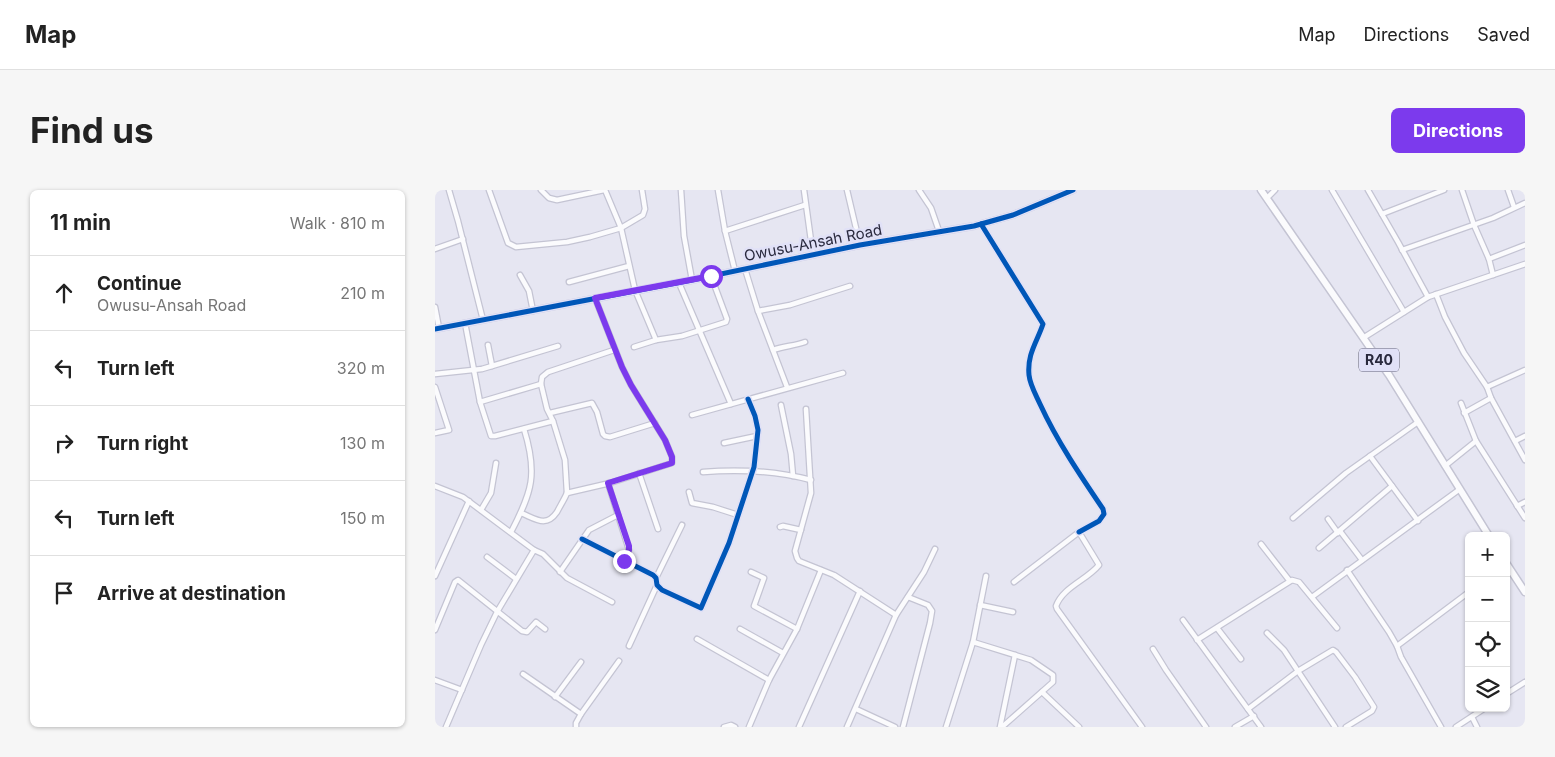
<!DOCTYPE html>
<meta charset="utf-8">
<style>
body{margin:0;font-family:Inter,sans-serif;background:#f6f6f6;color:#222}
.controls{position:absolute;right:15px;bottom:15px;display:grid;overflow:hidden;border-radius:8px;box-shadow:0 1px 4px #0004}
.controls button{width:45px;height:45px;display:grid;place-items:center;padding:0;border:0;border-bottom:1px solid #e0e0e0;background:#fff;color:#222;font:25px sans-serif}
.stop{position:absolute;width:15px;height:15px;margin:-11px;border:4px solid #7c3aed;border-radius:50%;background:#fff}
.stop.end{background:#7c3aed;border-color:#fff;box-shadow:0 1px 5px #0008}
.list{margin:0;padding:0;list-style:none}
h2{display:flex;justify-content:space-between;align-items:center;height:65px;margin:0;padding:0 20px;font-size:21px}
h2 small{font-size:16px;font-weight:400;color:#767676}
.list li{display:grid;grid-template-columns:32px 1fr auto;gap:15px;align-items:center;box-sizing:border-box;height:75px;padding:0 20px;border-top:1px solid #e0e0e0}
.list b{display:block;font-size:19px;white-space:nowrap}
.list p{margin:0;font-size:16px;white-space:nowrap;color:#767676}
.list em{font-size:16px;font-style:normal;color:#767676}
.icon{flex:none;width:28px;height:28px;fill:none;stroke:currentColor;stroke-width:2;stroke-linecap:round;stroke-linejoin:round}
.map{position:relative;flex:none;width:1090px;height:537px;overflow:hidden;border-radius:8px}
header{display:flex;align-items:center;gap:30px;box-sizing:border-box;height:70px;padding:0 25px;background:#fff;border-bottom:1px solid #e0e0e0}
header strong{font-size:24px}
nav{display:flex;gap:28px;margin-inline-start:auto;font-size:18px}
.intro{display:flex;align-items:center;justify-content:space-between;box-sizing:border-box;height:120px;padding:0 30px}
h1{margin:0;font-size:35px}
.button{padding:12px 22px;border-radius:8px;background:#7c3aed;color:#fff;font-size:18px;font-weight:700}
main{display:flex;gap:30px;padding:0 30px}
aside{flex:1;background:#fff;border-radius:8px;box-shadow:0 1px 4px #0004}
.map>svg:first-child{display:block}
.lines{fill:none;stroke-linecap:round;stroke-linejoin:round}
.minor-casing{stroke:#c4c4d3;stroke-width:7}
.tertiary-casing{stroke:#c4c4d3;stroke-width:8}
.primary-casing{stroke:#c4c4d3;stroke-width:9}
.minor{stroke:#fbfbfd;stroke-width:4.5}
.tertiary{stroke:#fbfbfd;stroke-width:5}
.primary{stroke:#fbfbfd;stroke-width:6}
.cycleway-casing{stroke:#e1e1f7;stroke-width:8}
.cycleway{stroke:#0057b8;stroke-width:5}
.route{stroke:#7c3aed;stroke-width:6}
.labels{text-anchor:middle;stroke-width:5;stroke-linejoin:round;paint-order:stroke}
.shield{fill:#e1e1f7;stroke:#606075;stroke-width:1}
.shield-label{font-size:14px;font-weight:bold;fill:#29293d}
.street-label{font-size:15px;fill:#29293d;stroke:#e1e1f7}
</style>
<header>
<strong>Map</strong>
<nav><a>Map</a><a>Directions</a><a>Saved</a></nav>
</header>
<div class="intro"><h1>Find us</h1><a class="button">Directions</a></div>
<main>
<aside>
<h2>11 min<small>Walk · 810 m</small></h2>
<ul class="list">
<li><svg class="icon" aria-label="ahead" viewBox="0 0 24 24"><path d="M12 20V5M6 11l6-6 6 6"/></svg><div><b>Continue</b><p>Owusu-Ansah Road</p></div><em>210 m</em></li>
<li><svg class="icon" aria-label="left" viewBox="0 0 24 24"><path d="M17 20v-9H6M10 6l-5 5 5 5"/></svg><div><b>Turn left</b></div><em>320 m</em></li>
<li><svg class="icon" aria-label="right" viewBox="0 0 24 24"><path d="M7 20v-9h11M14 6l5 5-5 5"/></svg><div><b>Turn right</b></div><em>130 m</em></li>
<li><svg class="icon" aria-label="left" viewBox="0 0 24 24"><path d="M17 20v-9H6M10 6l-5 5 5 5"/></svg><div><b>Turn left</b></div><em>150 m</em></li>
<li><svg class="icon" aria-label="arrive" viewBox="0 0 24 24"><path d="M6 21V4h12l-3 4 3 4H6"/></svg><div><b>Arrive at destination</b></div></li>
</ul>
</aside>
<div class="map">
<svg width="1090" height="537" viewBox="0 0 1090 537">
<rect width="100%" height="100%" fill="#e6e6f2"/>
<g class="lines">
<g class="minor-casing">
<g id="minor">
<polyline points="14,0 23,31 48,130"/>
<polyline points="54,0 73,53 81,57 132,52 155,47 186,38 208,25 210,19 207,0"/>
<polyline points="106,0 114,8 122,10 169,0"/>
<polyline points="170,0 186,38 200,100 221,150 247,146 291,132 292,129 276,86"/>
<polyline points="246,0 249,46 257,90"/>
<polyline points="283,0 290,41 300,81"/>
<polyline points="369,0 378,65"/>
<polyline points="412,0 425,55"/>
<polyline points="484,0 496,18 504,41"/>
<polyline points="897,0 969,122"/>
<polyline points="933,0 963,52 993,107"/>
<polyline points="1027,0 1039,35 1054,69 1058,85"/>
<polyline points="1073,0 1079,17"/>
<polyline points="832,8 840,0"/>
<polyline points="947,24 1009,0"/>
<path d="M546,34l62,100c-6,18 -16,30 -14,51 1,10 7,20 11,29 17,37 40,71 63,105l1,5 -5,7 -20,11"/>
<polyline points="290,41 370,15"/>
<polyline points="0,59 28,49"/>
<polyline points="967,60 1058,28 1090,13"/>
<polyline points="1054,69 1090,55"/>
<polyline points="310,79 323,121 352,197"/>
<polyline points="85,85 94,101 98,121"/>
<polyline points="134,92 194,76"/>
<polyline points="244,93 296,214"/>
<polyline points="1001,104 1010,127 1029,163 1052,197 1056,208 1090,270"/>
<polyline points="0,117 4,138"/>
<polyline points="323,121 355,115 415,96"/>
<polyline points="30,133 45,212 56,246 60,246 118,231"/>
<polyline points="928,148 993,107 1090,74"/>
<polyline points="53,155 57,176"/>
<polyline points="199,157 221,150"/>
<path d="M338,160c11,-4 21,-4 32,-8"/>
<polyline points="0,184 47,179 123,156"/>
<polyline points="0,197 14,240 0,243"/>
<polyline points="1052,197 1090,180"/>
<polyline points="45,212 106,194"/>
<polyline points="1026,213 1041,251 1090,328"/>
<polyline points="346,215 356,264 358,286"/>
<polyline points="371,219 376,303 360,361 362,368 364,371 399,385 461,425"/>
<polyline points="115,223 157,213 162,222 168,244 170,246 175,247 220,233"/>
<polyline points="1029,223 1056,208"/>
<polyline points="257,225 408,183"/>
<polyline points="1080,251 1090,246"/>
<polyline points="289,253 322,246"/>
<polyline points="935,266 983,331"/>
<polyline points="1010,276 1041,251"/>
<path d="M268,282c36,-3 73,-1 108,8"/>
<polyline points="204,283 223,339"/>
<polyline points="0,296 28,307 99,360 108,364 132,388 177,412"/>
<polyline points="254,302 257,313 278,317 303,325"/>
<polyline points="132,303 130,270 118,231 112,219 106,194 107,187 113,182 179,160"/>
<polyline points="1082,316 1090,312"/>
<polyline points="46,320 56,303 61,273"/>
<path d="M86,323c15,6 25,15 36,-1 3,-6 7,-12 10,-19l43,-10 62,-20v-6l-7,-17 -34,-55 -9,-18 -27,-69"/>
<polyline points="183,325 194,360 189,371"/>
<polyline points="858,328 911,283 983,232"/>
<polyline points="893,329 903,343"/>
<polyline points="345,337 348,336 366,340"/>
<polyline points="905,341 927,370"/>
<path d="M76,342c21,-40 27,-58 13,-103"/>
<polyline points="147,349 218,385 221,388 222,395 227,400 266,418 294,353 319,277 323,240 320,226 313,209"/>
<polyline points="826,354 854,390"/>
<polyline points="884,358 957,296"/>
<polyline points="52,367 81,389"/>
<polyline points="912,380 954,442 962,456 1034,402"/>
<polyline points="125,382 154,340 183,325 173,293"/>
<polyline points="316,382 329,388 319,416 362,439"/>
<polyline points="0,386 34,311"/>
<polyline points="221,388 247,335"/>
<path d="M579,392l65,-50 20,33c-12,15 -36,22 -43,41l1,3 85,118"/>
<polyline points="877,407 1025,299"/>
<polyline points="545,415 578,422"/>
<polyline points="748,430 826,537"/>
<polyline points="782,438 806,469"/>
<polyline points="305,439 348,463"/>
<polyline points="0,440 20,392 23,390 87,441 92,442 101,432 110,439"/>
<polyline points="832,443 849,460 900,537"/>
<polyline points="262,449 334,490"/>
<polyline points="762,450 857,390 864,392 902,438"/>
<polyline points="538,452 596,470 618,485 618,492 567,537"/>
<polyline points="194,456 222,395"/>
<polyline points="962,456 966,467 1006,537"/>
<polyline points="718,459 731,480 771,537"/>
<polyline points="88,484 146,524"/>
<polyline points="0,490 27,500"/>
<polyline points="607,502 644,537"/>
<polyline points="1071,504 1090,492"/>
<polyline points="120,507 146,472"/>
<polyline points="421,519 460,537"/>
<polyline points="813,519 863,481 898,460 901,462 920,487 939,517 937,521 911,537"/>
<polyline points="1037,527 1042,537"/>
<polyline points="11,537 46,455 62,422 99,360"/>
<polyline points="141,537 141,533 146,524 184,471"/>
<polyline points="289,537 296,535 300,537"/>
<polyline points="314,537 334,490 362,439 386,380"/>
<polyline points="364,537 425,401"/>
<polyline points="412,537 461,425 489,382 500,359"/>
<polyline points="468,537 495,433 497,421 493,415 473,407"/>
<polyline points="511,537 538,452 551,386"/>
<polyline points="565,537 580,465"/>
<polyline points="800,537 819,526"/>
<polyline points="1021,537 1050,518"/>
</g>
</g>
<g class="tertiary-casing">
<polyline id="tertiary" points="0,139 257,90 425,55 539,36 578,25 638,0"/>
</g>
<g class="primary-casing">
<g id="primary">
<polyline points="826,0 954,185 1054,346"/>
<polyline points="1071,373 1090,402"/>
</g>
</g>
<use href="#minor" class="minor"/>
<use href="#tertiary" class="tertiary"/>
<use href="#primary" class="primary"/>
<g class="cycleway-casing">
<g id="cycleway">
<path d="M546,34l62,100c-6,18 -16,30 -14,51 1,10 7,20 11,29 17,37 40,71 63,105l1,5 -5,7 -20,11"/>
<polyline points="0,139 257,90 425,55 539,36 578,25 638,0"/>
<polyline points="147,349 218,385 221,388 222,395 227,400 266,418 294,353 319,277 323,240 320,226 313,209"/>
</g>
</g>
<use href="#cycleway" class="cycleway"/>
</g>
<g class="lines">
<polyline class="route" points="189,371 194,360 194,356 173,293 234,274 237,273 237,267 230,250 196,195 187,177 160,108 276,86"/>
</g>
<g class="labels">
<rect class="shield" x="924" y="158.5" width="40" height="23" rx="4"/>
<g class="shield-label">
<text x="944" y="175">R40</text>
</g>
<g class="street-label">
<text transform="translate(378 53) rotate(-11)" y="5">Owusu-Ansah Road</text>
</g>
</g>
</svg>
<div class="controls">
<button>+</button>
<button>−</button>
<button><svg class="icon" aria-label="locate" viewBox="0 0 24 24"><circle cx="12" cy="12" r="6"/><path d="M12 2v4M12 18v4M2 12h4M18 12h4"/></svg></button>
<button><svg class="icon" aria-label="layers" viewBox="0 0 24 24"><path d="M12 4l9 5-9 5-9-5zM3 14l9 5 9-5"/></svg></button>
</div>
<div class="stop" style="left:276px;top:86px"></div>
<div class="stop end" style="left:189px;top:371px"></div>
</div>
</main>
